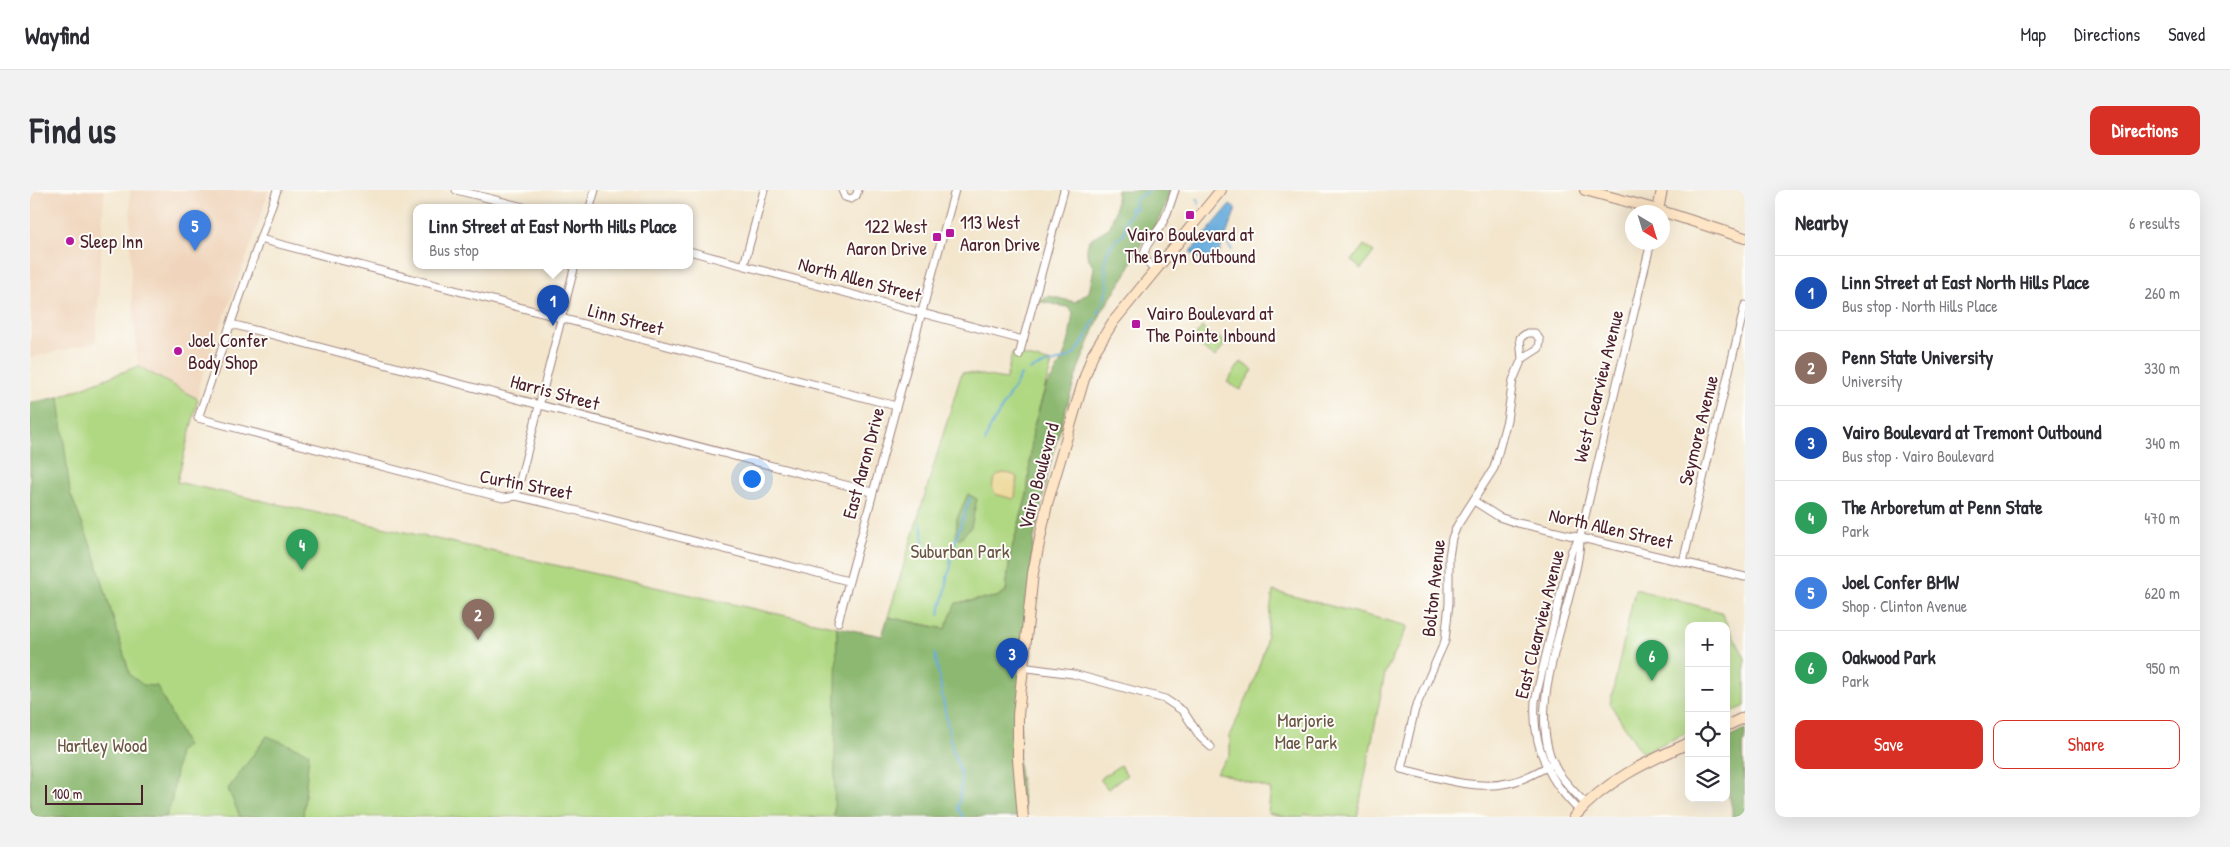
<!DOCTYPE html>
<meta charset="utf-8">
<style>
body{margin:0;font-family:"Patrick Hand",sans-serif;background:#f2f2f3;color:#2b2b33}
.controls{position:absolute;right:15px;bottom:15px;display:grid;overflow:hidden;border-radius:10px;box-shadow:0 5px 20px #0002}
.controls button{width:45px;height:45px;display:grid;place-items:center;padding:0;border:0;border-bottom:1px solid #e1e1e2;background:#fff;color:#2b2b33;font:25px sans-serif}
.compass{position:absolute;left:1595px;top:15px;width:45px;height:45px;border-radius:50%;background:#fff;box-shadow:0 5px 20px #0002;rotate:142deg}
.scale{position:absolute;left:15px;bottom:12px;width:98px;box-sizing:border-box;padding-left:5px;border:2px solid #4a1f2b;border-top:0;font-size:14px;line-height:18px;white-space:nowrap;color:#4a1f2b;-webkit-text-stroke:4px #fdfcf7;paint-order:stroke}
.you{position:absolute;left:721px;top:288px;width:18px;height:18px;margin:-12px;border:4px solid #fff;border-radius:50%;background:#1a73e8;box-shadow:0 0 0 8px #1a73e833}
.badge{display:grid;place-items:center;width:32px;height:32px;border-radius:50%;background:#d93025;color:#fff;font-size:16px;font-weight:700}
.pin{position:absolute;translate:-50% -41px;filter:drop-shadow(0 1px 2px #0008)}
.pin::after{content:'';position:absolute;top:26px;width:18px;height:15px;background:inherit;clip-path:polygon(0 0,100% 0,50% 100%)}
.popup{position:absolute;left:383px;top:14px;width:280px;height:65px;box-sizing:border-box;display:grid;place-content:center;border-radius:10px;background:#fff;filter:drop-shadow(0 1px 4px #0005);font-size:16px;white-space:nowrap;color:#7c7c81}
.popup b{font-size:19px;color:#2b2b33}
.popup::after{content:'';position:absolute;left:50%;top:100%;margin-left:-10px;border:10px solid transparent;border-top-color:#fff}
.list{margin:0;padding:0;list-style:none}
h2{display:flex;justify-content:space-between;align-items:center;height:65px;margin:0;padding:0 20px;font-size:21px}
h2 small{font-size:16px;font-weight:400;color:#7c7c81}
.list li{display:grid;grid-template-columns:32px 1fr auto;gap:15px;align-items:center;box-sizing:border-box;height:75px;padding:0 20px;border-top:1px solid #e1e1e2}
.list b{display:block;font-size:19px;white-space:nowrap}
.list p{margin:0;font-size:16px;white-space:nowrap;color:#7c7c81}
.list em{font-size:16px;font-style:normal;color:#7c7c81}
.actions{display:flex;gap:10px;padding:15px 20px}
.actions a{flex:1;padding:11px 0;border:1px solid #d93025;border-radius:10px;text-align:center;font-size:18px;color:#d93025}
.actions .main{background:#d93025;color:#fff}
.icon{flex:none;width:28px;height:28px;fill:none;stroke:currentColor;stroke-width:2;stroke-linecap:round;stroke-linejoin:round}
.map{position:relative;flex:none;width:1715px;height:627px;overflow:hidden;border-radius:10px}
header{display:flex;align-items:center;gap:30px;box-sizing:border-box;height:70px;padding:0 25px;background:#fff;border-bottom:1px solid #e1e1e2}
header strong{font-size:24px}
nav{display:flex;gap:28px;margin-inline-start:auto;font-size:18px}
.intro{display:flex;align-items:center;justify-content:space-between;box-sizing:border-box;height:120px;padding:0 30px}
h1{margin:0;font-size:35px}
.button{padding:12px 22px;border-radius:10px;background:#d93025;color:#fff;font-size:18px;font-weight:700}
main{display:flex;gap:30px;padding:0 30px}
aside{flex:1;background:#fff;border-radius:10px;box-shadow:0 5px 20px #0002}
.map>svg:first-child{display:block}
.built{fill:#f0d5bc}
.green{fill:#b0d883;stroke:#7d7c57}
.forest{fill:#8cb871;stroke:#6b6c4e}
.sand{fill:#eeda9e;stroke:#9c7c64}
.water{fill:#66abdc;stroke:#586584}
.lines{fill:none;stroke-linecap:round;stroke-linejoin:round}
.stream{stroke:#66abdc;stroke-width:2}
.street-casing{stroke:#9e827c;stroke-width:9}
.secondary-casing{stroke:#9e827c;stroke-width:12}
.street{stroke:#fff;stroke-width:7}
.secondary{stroke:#fde5c5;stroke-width:10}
.poi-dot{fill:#b5179e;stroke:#fdfcf7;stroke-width:2}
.labels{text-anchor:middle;stroke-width:4;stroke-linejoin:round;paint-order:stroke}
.poi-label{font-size:19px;fill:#4a1f2b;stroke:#fdfcf7;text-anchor:start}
.street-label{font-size:19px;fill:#4a1f2b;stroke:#fdfcf7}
.park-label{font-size:19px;fill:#695645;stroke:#fdfcf7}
</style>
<header>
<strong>Wayfind</strong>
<nav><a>Map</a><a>Directions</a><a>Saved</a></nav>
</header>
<div class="intro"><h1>Find us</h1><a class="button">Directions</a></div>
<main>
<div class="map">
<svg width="1715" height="627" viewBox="0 0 1715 627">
<rect width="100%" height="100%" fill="#fdfcf7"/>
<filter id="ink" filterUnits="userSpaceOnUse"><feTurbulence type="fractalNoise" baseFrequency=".02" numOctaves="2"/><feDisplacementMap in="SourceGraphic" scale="10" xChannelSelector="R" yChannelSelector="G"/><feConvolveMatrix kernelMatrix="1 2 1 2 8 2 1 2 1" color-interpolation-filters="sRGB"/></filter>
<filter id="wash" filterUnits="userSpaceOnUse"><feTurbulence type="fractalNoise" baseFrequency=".0096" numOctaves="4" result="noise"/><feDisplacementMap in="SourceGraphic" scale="20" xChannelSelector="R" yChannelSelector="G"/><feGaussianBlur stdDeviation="1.12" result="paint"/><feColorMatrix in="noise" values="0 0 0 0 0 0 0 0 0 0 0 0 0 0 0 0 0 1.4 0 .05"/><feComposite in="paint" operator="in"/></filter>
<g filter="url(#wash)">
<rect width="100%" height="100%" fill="#f3e6cd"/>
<g class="built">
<polygon points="0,0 74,0 74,3 66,152 0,168"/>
<polygon points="100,0 239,0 224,47 169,194 168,209 108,176 101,93"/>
</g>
<g class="green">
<polygon points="1334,55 1344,62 1331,79 1322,71"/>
<polygon points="1172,137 1183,147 1186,146 1194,151 1194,155 1185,167 1162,151"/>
<polygon points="982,163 1022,173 1003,239 997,305 980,365 976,401 967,407 926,413 916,439 858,427 932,182 976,189"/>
<polygon points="1211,172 1223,180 1210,200 1197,192"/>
<polygon points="108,176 168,209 147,292 807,437 808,627 0,627 0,213 29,207"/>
<polygon points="1605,399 1691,422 1715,468 1715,516 1696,525 1696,436 1659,436 1659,542 1612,563 1580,514"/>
<polygon points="1243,401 1378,436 1355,483 1327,627 1275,624 1273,627 1257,627 1238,623 1241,599 1186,582 1200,565 1200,545 1223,494 1235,457"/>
<polygon points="1090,575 1097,585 1078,599 1070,589"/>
</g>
<g class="forest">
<polygon points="1087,0 1140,0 1135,16 1125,37 1112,52 1093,89 1072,121 1048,179 1023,263 1004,348 1002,366 988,571 995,627 804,627 807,437 852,446 858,427 915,439 926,413 967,407 976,401 980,365 997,305 1003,239 1016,196 1023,187 1033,168 1039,150 1043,122 1037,117 1008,111 1019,106 1045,112 1059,102 1064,79 1057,65 1057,58 1059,50 1080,37 1085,21"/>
<polygon points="29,207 40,303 64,363 100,485 113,495 127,496 157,556 149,561 142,609 136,627 0,627 0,213"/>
<polygon points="938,304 947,309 941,337 930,349 926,347 927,328"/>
<polygon points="1715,540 1715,552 1713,555 1715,627 1702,627 1702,618 1696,592 1696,549"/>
<polygon points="237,546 279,563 273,627 210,627 198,599"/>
</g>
<path class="sand" d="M973,283l8,1 6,3 -2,20 -2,2 -18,-5 -2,-4c-2,-7 2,-15 10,-17z"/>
<path class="water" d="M1200,15l6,4 -18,47 -5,5c-9,0 -17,-3 -23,-9z"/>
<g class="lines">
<g class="stream">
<polyline points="1167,9 1169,14"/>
<polyline points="1195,50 1202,60"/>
<polyline points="1068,124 1078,98 1075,74 1076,66 1080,56 1094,43 1096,29 1102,22 1099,18 1106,19 1104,12 1107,8 1120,0"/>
<path d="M1000,180c12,-7 33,-8 41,-14 12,-8 17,-25 24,-37"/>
<polyline points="955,252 959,240 991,185"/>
<polyline points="890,332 893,342 893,363"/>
<path d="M909,425c2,-9 10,-32 8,-38l4,-10 -1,-8 4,-4 2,-17 14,-40"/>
<polyline points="905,464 921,555 931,584 931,600 928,618 933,627"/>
</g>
</g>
</g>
<g filter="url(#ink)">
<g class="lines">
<g class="street-casing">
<g id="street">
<polyline points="247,0 168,228 473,308 486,306 521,314 818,391"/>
<polyline points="426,0 493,17"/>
<polyline points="812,0 815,7 821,9 826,6 828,0"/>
<polyline points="560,17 565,0"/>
<polyline points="230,49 866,216"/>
<polyline points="659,61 993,150"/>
<polyline points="714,75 734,0"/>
<path d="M1125,80c-22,-18 -4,-28 7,-46 6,-11 9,-22 13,-34"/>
<polyline points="201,134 842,302"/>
<polyline points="989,165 1034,0"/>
<path d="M1492,169l17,-11 1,-8 -5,-7h-8l-7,5 2,21 -9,21 -6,40 -13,48 -37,58 -5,12 -3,19v46l-4,38 -30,68 -14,60c33,7 73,22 107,14 16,-3 31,-12 46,-20"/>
<polyline points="486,306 545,75"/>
<polyline points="1444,311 1469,327 1484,332 1715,387"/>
<path d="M1550,347l-8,13 -5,17 -32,134c-3,44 13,80 45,110"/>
<polyline points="1653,372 1715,115"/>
<polyline points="808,432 925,0"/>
<polyline points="991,477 1043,484 1135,509 1153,521 1171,548 1181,557"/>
<path d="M1556,614c-10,-10 -20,-20 -28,-32 -31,-50 -1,-125 12,-179 5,-19 10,-37 10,-56l71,-295"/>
</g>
</g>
<g class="secondary-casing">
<g id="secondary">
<polyline points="1555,0 1628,20 1715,48"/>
<polyline points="1628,20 1632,0"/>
<polyline points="1696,536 1715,527"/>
<polyline points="993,627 988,569 988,525 1003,383 1017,314 1054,189 1063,164 1083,132 1191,0"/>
<path d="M1544,627c31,-36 72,-55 115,-74"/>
</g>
</g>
<use href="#street" class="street"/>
<use href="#secondary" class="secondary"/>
</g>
</g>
<g class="poi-dot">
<rect x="1155" y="20" width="10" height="10" rx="2.5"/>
<rect x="915" y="38" width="10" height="10" rx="2.5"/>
<rect x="902" y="42" width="10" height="10" rx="2.5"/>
<circle cx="40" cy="51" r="5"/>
<rect x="1101" y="129" width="10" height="10" rx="2.5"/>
<circle cx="148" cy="161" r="5"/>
</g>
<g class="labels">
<g class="poi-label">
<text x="930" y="39">113 West<tspan x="930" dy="22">Aaron Drive</tspan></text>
<text x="897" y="43" text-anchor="end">122 West<tspan x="897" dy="22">Aaron Drive</tspan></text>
<text x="1160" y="51" text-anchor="middle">Vairo Boulevard at<tspan x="1160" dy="22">The Bryn Outbound</tspan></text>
<text x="50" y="58">Sleep Inn</text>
<text x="1116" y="130">Vairo Boulevard at<tspan x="1116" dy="22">The Pointe Inbound</tspan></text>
<text x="158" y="157">Joel Confer<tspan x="158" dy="22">Body Shop</tspan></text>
</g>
<g class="street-label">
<text transform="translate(830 89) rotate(15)" y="7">North Allen Street</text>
<text transform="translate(596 129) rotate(15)" y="7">Linn Street</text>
<text transform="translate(1568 196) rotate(-76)" y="7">West Clearview Avenue</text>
<text transform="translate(525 202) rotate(15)" y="7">Harris Street</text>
<text transform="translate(1668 240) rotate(-76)" y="7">Seymore Avenue</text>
<text transform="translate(833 273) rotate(-75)" y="7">East Aaron Drive</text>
<text transform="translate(1008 286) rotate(-75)" y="7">Vairo Boulevard</text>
<text transform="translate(496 294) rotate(11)" y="7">Curtin Street</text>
<text transform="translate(1581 338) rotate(13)" y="7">North Allen Street</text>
<text transform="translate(1403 398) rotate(-84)" y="7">Bolton Avenue</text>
<text transform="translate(1509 434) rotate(-76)" y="7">East Clearview Avenue</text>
</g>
<g class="park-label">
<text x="930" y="368">Suburban Park</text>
<text x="1276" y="537">Marjorie<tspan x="1276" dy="22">Mae Park</tspan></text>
<text x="72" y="562">Hartley Wood</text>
</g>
</g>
</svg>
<div class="controls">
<button>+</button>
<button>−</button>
<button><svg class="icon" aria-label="locate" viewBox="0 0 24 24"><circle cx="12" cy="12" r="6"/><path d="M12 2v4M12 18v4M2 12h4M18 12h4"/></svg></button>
<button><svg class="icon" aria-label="layers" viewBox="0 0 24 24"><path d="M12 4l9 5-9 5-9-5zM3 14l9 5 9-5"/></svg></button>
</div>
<svg class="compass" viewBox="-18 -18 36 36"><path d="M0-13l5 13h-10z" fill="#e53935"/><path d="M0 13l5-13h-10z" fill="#7c7c81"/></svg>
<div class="scale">100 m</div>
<div class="you"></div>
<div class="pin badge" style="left:523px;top:136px;background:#1a4fb4">1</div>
<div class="popup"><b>Linn Street at East North Hills Place</b>Bus stop</div>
<div class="pin badge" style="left:448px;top:450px;background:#8d6e63">2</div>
<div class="pin badge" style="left:982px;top:489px;background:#1a4fb4">3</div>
<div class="pin badge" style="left:272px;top:380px;background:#2e9e5b">4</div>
<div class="pin badge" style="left:165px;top:61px;background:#3f7fe0">5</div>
<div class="pin badge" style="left:1622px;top:491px;background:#2e9e5b">6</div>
</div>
<aside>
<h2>Nearby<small>6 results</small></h2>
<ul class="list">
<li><span class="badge" style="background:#1a4fb4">1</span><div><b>Linn Street at East North Hills Place</b><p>Bus stop · North Hills Place</p></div><em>260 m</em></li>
<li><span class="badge" style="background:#8d6e63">2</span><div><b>Penn State University</b><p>University</p></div><em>330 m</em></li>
<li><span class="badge" style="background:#1a4fb4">3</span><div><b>Vairo Boulevard at Tremont Outbound</b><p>Bus stop · Vairo Boulevard</p></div><em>340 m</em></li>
<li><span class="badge" style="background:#2e9e5b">4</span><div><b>The Arboretum at Penn State</b><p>Park</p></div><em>470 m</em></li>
<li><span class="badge" style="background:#3f7fe0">5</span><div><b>Joel Confer BMW</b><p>Shop · Clinton Avenue</p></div><em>620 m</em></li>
<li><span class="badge" style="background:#2e9e5b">6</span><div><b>Oakwood Park</b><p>Park</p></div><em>950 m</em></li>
</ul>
<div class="actions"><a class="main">Save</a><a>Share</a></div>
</aside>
</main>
